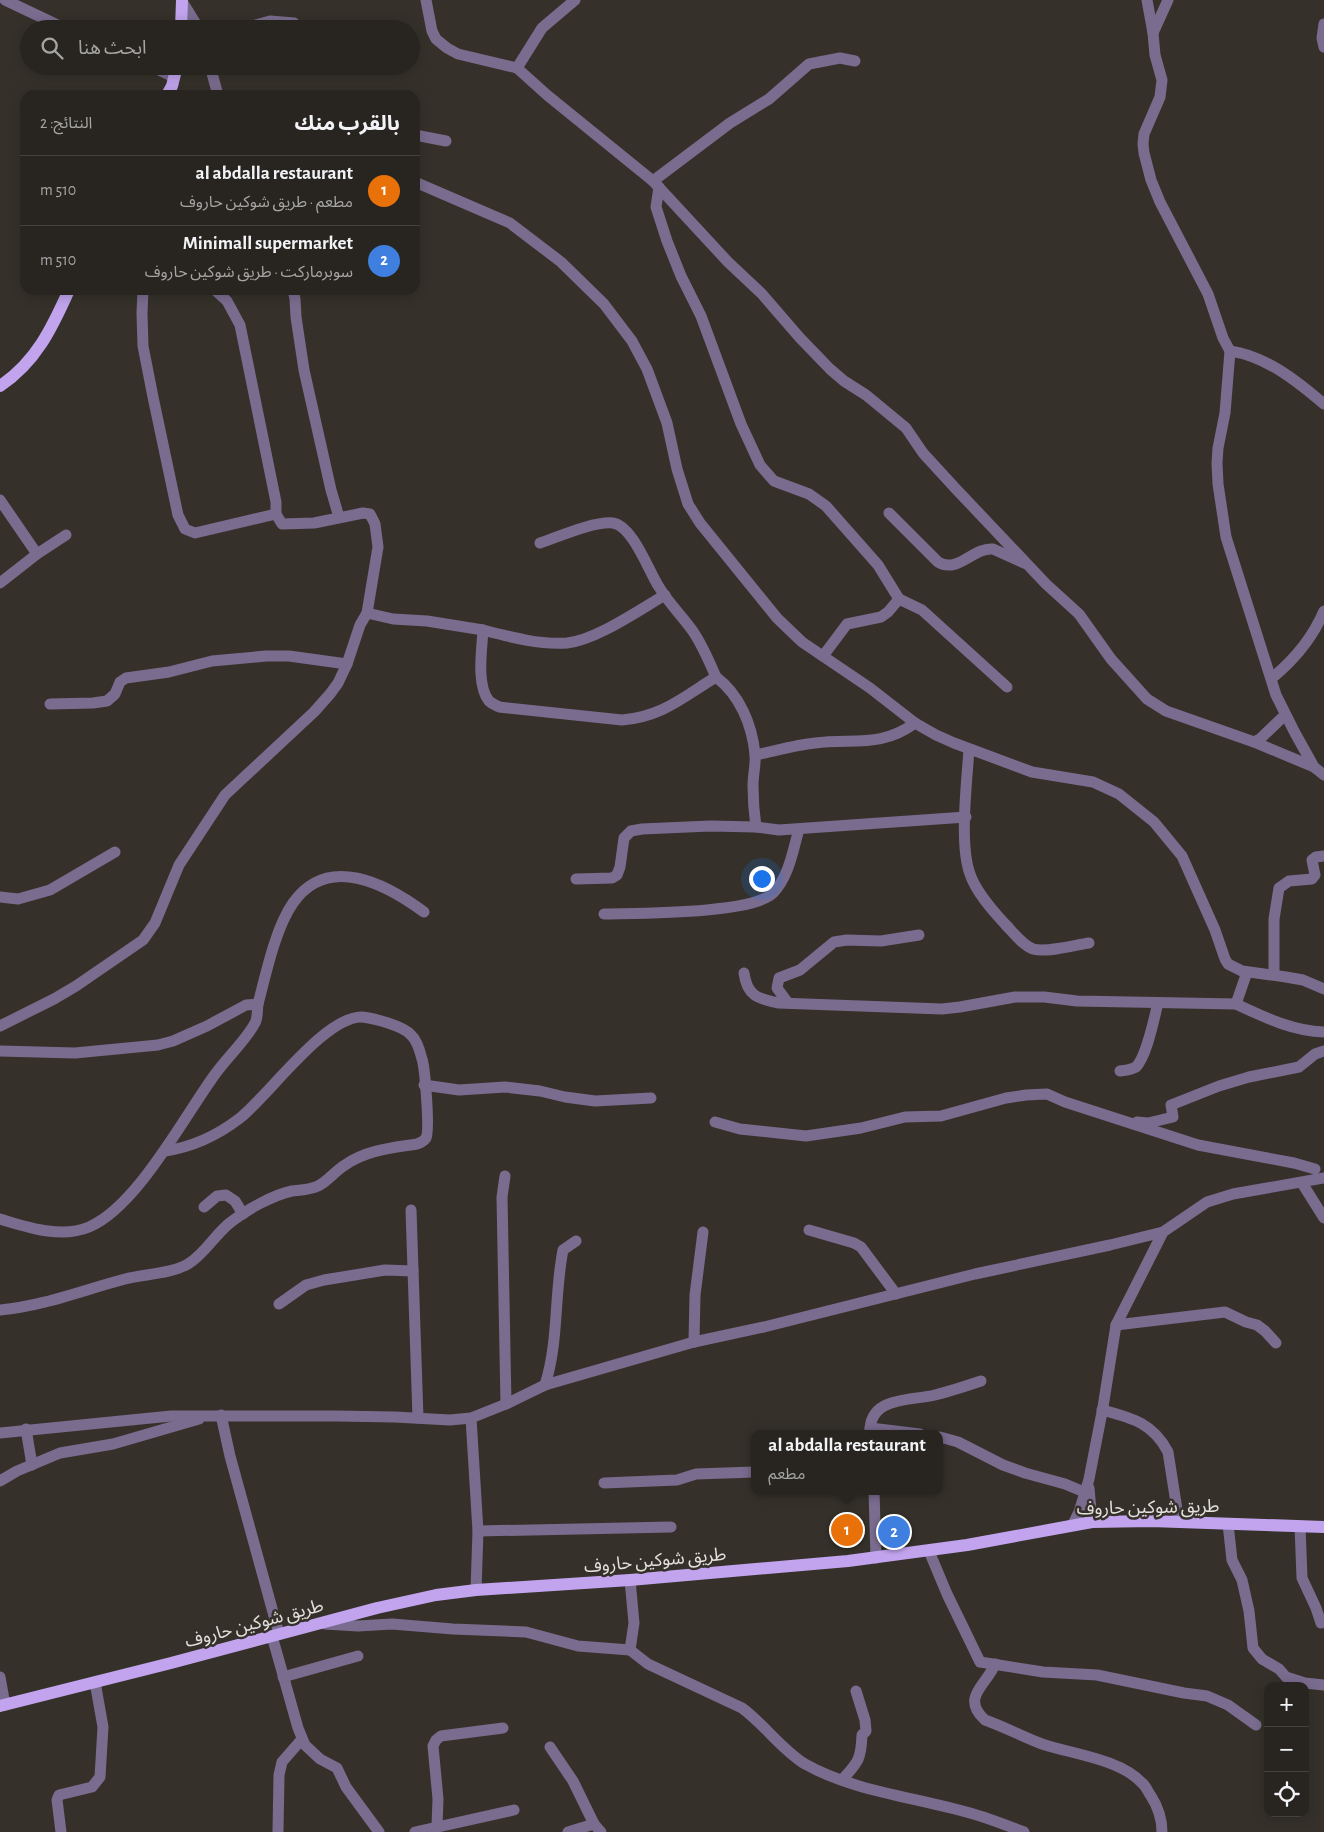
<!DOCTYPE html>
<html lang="ar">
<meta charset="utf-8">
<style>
body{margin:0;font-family:"Alegreya Sans","Noto Sans Arabic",sans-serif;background:#34312d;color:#f1f3f6;direction:rtl}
.controls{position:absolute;right:15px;bottom:15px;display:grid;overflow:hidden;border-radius:10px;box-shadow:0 2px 12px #0003}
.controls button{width:45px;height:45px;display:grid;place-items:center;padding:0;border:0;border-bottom:1px solid #44423e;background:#282520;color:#f1f3f6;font:25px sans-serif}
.you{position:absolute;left:761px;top:878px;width:18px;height:18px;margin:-12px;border:4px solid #fff;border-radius:50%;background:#1a73e8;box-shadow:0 0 0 8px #1a73e833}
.badge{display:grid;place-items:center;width:32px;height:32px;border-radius:50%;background:#1a73e8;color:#fff;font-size:16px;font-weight:700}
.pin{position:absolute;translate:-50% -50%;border:2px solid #fff;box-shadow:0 1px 5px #0006}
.popup{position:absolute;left:751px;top:1430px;width:192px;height:65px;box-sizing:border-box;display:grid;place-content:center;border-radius:10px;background:#282520;filter:drop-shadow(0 1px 4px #0005);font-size:16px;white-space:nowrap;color:#a5a5a5}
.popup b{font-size:19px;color:#f1f3f6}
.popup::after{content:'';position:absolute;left:50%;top:100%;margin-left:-10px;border:10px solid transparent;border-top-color:#282520}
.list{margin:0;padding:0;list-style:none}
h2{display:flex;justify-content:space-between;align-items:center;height:65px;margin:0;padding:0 20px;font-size:21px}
h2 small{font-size:16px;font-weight:400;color:#a5a5a5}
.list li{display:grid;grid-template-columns:32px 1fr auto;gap:15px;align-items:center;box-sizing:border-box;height:70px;padding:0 20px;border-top:1px solid #44423e}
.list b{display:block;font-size:19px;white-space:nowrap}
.list p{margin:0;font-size:16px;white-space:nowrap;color:#a5a5a5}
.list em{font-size:16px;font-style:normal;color:#a5a5a5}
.icon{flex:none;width:28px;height:28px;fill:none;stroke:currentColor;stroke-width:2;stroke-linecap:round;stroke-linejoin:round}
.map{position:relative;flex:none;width:1324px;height:1832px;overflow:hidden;direction:ltr}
.search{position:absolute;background:#282520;box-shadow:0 2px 12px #0003;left:20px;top:20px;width:400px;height:55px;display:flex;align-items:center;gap:12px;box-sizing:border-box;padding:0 18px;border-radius:28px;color:#a5a5a5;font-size:19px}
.panel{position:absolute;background:#282520;box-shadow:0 2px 12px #0003;left:20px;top:90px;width:400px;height:205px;border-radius:15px;direction:rtl}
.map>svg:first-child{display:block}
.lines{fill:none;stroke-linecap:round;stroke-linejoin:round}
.minor{stroke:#7a6c8f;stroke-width:11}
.major{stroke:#c1a4ed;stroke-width:12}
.labels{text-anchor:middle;stroke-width:5;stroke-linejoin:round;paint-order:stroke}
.street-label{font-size:18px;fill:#e3e1dc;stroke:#35312a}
</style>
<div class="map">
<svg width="1324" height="1832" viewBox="0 0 1324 1832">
<rect width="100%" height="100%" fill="#35312a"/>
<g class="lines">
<g class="minor">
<polyline points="5,0 66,29"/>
<polyline points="426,0 432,31 436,39 447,48 458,54 517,68 547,95 653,181 728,262 762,294 800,338 830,369 844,381 866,395 906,428 923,453 956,489 1046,584 1079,614 1111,659 1147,699 1166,711 1254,742 1260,739 1285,715"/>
<polyline points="1147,0 1153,33 1155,55 1162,80 1160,97 1144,134 1143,144 1144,153 1151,180 1160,202 1208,294 1223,338 1230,351 1225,413 1218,448 1217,463 1218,484 1226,537 1276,695 1295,733 1314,767 1324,775"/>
<polyline points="183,3 199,29"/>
<polyline points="1324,24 1322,38 1324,47"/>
<polyline points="241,29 270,21 294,23"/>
<polyline points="1153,33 1168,0"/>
<polyline points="150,66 174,77"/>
<polyline points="210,66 218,95"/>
<polyline points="517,68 542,28 575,0"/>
<polyline points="415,135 446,141"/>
<polyline points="653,181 730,123 769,99 809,64 840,58 855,61"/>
<polyline points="415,182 510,223 561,262 604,304 632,341 647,369 667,423 677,469 688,504 700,523 777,618 802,642 870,688 915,723 936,735 954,743 1032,772 1093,782 1119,794 1154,822 1182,856 1215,930 1225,959 1228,964 1242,971 1286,977 1303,980 1324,989"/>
<polyline points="659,187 656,207 667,241 681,276 701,316 741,424 760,465 774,481 809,494 826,506 878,565 899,599 888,612 881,617 847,624 823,656"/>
<polyline points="143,290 142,313 143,346 153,397 178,515 185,529 195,533 276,514"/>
<polyline points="293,290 295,299 296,317 304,370 331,490 339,517"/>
<path d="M1230,351c36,5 67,30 94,53"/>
<polyline points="0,500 37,554"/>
<path d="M889,513l49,49c20,12 35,-15 55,-13l31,14"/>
<path d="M540,543c18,-6 54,-22 73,-20 20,3 36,49 46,64 9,15 22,28 33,43 10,14 17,31 24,47"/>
<polyline points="0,583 37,554 66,535"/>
<path d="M665,595c-26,15 -69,45 -98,48 -27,2 -57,-6 -84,-13 -1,19 -7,55 6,71 3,3 7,4 10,6l123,13c40,-3 61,-23 94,-43 24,18 36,48 39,77 1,10 -2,21 -2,31 0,14 1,28 3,42"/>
<polyline points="899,599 922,610 1007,687"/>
<polyline points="367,613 393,619 427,621 483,630"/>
<path d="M1272,678c22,-18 41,-41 52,-67"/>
<polyline points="50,704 93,703 107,701 115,694 120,682 126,678 169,672 212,661 266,656 289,656 347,664"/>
<polyline points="1254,742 1314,767"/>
<path d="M969,749c-2,33 -10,95 1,125 6,18 22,36 35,50 8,8 17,21 28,25 14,4 42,-4 56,-6"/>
<path d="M755,755c20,-4 40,-10 60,-12 38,-5 66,5 100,-20"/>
<polyline points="576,879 612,878 617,875 620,867 624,838 631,831 642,829 710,826 756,827 779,830 966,817"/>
<polyline points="0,897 18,899 50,890 115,852"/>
<path d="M604,914c33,-1 149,0 169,-21 16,-16 20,-43 26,-64"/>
<path d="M744,973c3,23 14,26 35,30l163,6 18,-2 55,-10h29l33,4 159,3 11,-32"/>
<polyline points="1274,974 1274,919 1279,888 1289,881 1312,879 1315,875 1312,860 1316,857 1324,856"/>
<polyline points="788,1003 777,988 779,978 800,970 834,942 847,940 881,941 919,935"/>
<path d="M258,1004c8,-30 17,-75 35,-101 35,-50 93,-19 131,9"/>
<path d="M1236,1004c28,13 56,27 88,28"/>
<polyline points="0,1026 54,999 76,986 143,940 155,923 179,865 225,795 314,712 330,694 338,683 347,664 360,625 367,613 378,547 375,524 370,514 363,513 314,523 282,524 276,514 276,502 240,325 227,301 215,290"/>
<path d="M0,1051l75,2 83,-8 15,-4 34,-15 39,-21 12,-1c-1,6 0,14 -3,19 -10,19 -32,38 -44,57 -29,41 -76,128 -122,147 -28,12 -62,0 -89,-8"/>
<path d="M1120,1071c6,-1 11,-1 16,-4 11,-11 18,-49 22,-64"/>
<polyline points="424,1085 459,1090 505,1087 540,1091 565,1097 595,1101 651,1098"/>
<polyline points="715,1122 740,1129 806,1136 861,1128 905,1117 941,1116 1006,1098 1026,1095 1047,1094 1065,1102 1198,1145 1294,1163 1315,1169"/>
<polyline points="1137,1122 1148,1123 1173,1117 1171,1105 1219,1086 1249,1077 1299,1067 1315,1054 1324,1051"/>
<polyline points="505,1176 502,1197 506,1404"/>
<polyline points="1302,1183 1324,1218"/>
<polyline points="204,1207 217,1196 226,1195 235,1201 243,1214"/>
<polyline points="411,1210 418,1418"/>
<polyline points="809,1230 854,1243 861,1247 896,1294"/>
<polyline points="279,1304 306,1285 324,1280 385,1270 413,1271"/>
<path d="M0,1310c44,-4 83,-20 125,-31 20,-5 45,-5 63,-15 17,-10 27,-30 43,-42 15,-12 42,-27 61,-31 9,-1 17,-1 26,-5 10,-5 17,-15 27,-21 21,-15 47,-17 72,-21 3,-1 7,-3 9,-6 4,-7 -1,-70 -4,-79 -2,-8 -5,-19 -11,-24 -7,-9 -38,-17 -49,-18 -37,-1 -93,78 -122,101 -22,17 -47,29 -75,33"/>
<polyline points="1116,1325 1225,1312 1246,1322 1257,1325 1265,1331 1276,1343"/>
<polyline points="694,1342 695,1295 703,1232"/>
<path d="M545,1385c14,-44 9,-90 18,-135l13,-9"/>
<path d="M1102,1410c30,8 51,13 66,42l11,70"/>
<polyline points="221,1415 230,1456 279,1634"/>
<polyline points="471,1418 478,1531 476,1590"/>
<polyline points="870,1428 920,1434"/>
<polyline points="26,1429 32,1465"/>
<polyline points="0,1433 171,1416 337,1416 395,1417 450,1420 471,1418 506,1404 545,1385 694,1342 764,1327 975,1274 1110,1245 1163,1232"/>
<path d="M870,1434c-2,-38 40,-33 65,-39 16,-4 31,-9 46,-14"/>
<polyline points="940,1437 958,1442 1003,1465 1025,1473 1065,1484 1089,1494"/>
<polyline points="0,1481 17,1471 60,1453 113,1444 199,1419"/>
<polyline points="604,1483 677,1480 696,1474 754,1472"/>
<polyline points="1089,1488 1092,1522"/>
<polyline points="874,1491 876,1558"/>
<polyline points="1073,1524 1079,1512 1089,1479 1103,1407 1116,1325 1163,1232 1207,1202 1233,1194 1324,1178"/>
<polyline points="1228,1524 1232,1560 1242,1580 1249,1611 1253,1648 1262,1659 1279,1669 1286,1677 1305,1683 1324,1685"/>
<polyline points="1300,1526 1302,1578 1316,1608 1321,1623"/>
<polyline points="478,1531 671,1527"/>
<polyline points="929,1551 947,1594 980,1662 1043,1672 1097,1675 1184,1693 1207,1696 1228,1705 1256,1725"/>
<path d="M630,1580l4,43 -4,27 18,14 94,44c22,16 40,42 63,56 50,28 111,33 165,49 18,5 36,12 54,19"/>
<polyline points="325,1624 358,1626 392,1624 453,1629 526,1632 578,1646 630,1650"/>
<polyline points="272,1636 298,1728 305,1745 320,1759 337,1768 346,1787 379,1832"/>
<path d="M995,1664c-8,21 -35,33 -10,56 20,7 38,17 57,24 30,10 78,15 100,39 4,3 6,9 9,13 7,11 11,22 11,36"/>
<polyline points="0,1677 5,1705"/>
<polyline points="283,1677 358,1656"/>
<polyline points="550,1747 573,1781 594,1824"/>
<path d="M842,1780c16,-18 19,-20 20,-45l4,-4 -1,-11 -9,-29"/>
<polyline points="437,1826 438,1799 433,1746 436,1740 441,1736 503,1728"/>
<polyline points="61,1832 57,1800 59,1795 92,1787 100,1777 103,1727 95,1682"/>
<polyline points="278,1832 279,1775 282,1762 302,1739"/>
<polyline points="415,1832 514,1810"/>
<polyline points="568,1832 594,1824 601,1832"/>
</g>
<g class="major">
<polyline points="181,29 182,0"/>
<polyline points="167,95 172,86 177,66"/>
<path d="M0,386c36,-24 52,-58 69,-96"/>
<polyline points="0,1706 171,1663 377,1608 436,1595 476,1590 630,1580 848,1561 967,1545 1092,1522 1151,1521 1324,1527"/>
</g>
</g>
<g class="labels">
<g class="street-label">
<text transform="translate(1148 1507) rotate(-1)" y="6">طريق شوكين حاروف</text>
<text transform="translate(655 1560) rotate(-5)" y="6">طريق شوكين حاروف</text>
<text transform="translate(254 1623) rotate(-15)" y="6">طريق شوكين حاروف</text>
</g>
</g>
</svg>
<div class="controls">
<button>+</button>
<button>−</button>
<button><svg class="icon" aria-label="locate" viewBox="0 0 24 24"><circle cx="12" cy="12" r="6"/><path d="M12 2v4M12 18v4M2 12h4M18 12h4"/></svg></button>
</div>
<div class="you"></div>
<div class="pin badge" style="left:847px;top:1530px;background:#e8710a">1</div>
<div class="popup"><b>al abdalla restaurant</b>مطعم</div>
<div class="pin badge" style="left:894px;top:1532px;background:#3f7fe0">2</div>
<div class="search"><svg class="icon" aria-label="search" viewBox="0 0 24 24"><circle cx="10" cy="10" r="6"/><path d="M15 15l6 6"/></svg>ابحث هنا</div>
<section class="panel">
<h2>بالقرب منك<small>النتائج: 2</small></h2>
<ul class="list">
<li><span class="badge" style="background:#e8710a">1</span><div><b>al abdalla restaurant</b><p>مطعم · طريق شوكين حاروف</p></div><em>510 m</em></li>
<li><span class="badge" style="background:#3f7fe0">2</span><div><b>Minimall supermarket</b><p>سوبرماركت · طريق شوكين حاروف</p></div><em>510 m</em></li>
</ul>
</section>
</div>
